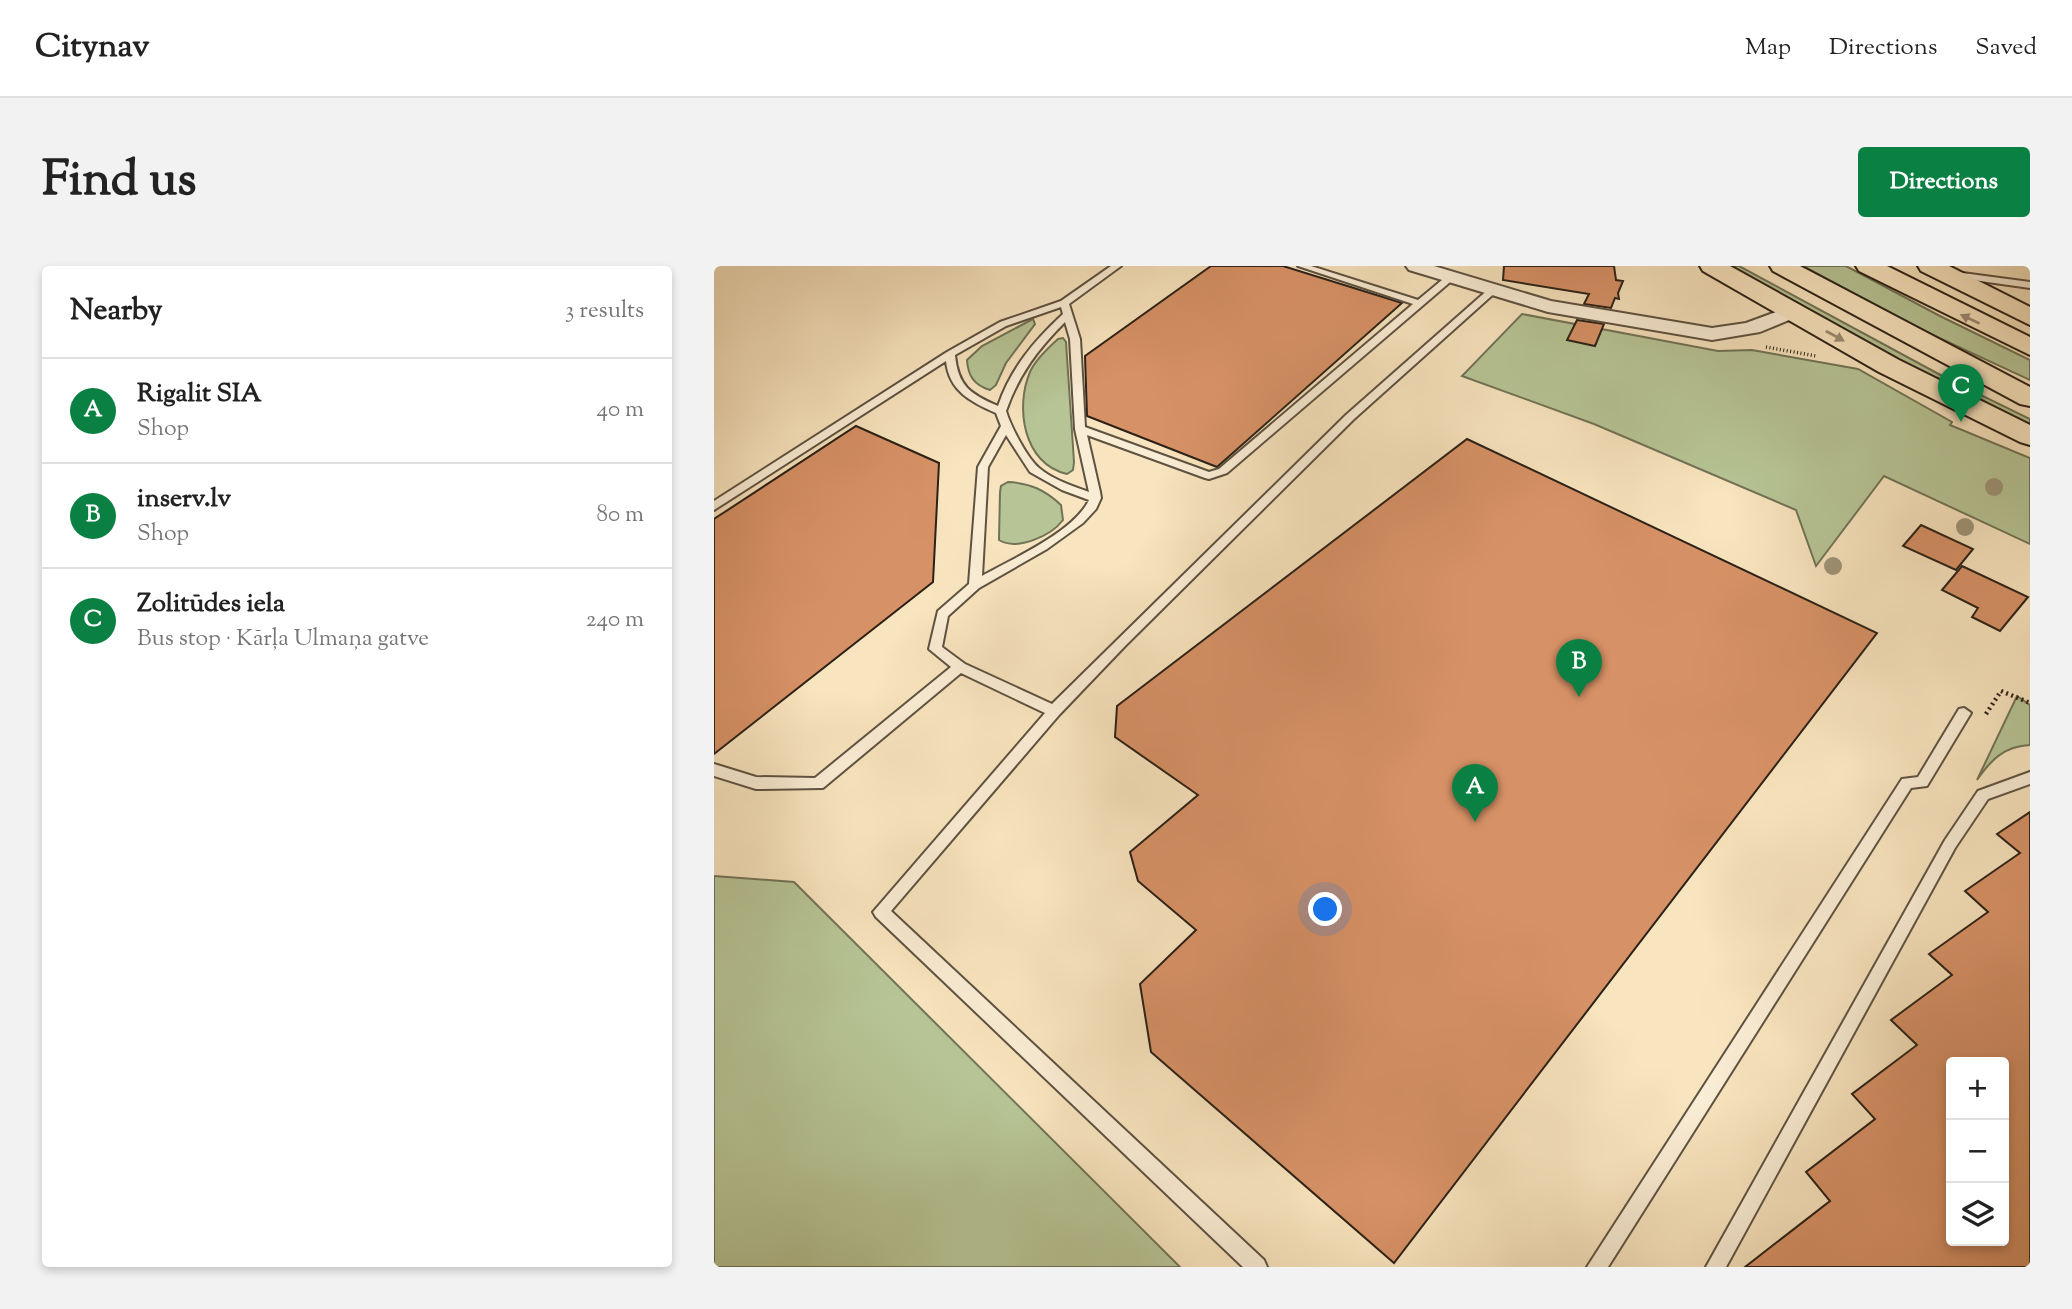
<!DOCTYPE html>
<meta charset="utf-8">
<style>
body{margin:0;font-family:"Sorts Mill Goudy",serif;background:#f2f2f2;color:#222}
.controls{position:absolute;right:21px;bottom:21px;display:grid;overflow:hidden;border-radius:7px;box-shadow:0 4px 10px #0003}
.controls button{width:63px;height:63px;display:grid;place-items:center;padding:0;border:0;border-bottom:2px solid #e0e0e0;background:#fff;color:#222;font:35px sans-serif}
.you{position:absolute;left:612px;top:644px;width:24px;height:24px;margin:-18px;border:5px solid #fff;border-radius:50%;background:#1a73e8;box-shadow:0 0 0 10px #1a73e833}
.badge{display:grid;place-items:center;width:46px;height:46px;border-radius:50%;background:#0b8043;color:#fff;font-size:23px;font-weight:700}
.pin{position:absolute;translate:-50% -58px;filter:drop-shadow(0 2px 4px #0008)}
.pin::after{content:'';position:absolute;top:37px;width:24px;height:21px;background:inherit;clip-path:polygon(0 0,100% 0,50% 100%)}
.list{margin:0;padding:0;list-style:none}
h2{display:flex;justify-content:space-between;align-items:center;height:91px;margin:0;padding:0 28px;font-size:30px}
h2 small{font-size:23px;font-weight:400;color:#767676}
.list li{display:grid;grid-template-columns:46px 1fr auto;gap:21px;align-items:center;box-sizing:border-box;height:105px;padding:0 28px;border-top:2px solid #e0e0e0}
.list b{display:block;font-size:26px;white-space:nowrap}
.list p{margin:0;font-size:23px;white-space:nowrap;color:#767676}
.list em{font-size:23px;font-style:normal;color:#767676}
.icon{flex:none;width:38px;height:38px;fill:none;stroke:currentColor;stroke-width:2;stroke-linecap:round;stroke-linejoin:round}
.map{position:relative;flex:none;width:1316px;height:1001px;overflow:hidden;border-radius:7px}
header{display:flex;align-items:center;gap:42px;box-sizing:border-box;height:98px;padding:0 35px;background:#fff;border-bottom:2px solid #e0e0e0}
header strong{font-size:33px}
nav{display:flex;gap:38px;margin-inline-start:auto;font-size:24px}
.intro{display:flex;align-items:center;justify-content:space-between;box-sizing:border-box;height:168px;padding:0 42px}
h1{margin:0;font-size:49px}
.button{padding:18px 32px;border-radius:7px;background:#0b8043;color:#fff;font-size:24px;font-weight:700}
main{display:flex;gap:42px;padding:0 42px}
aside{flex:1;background:#fff;border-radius:7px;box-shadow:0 4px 10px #0003}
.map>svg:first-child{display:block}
.green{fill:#b7c596;stroke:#717356;stroke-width:2}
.building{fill:#d79166;stroke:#2b2117;stroke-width:2;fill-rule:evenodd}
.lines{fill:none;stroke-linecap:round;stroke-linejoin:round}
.service-casing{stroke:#5e5241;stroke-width:4}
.minor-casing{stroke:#5e5241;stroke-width:4}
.trunk-casing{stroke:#2b2117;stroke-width:4}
.path-far1{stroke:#2b2117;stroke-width:3.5;stroke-dasharray:1 2.5;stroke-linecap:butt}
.path{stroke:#2b2117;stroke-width:4.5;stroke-dasharray:2 3.5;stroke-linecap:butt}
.service{fill:#faedd5;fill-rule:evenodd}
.minor{fill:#faedd5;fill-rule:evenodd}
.trunk{fill:#f8e4be;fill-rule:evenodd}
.tree{fill:#9e9477}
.oneway{fill:#9c8c73}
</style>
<header>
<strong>Citynav</strong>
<nav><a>Map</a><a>Directions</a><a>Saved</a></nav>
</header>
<div class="intro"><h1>Find us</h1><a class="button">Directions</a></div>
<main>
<aside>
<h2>Nearby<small>3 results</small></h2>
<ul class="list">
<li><span class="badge">A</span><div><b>Rigalit SIA</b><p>Shop</p></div><em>40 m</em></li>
<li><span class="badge">B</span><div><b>inserv.lv</b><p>Shop</p></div><em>80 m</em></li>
<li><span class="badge">C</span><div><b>Zolitūdes iela</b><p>Bus stop · Kārļa Ulmaņa gatve</p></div><em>240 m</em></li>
</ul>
</aside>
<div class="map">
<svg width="1316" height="1001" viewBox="0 0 1316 1001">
<rect width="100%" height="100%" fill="#f8e4be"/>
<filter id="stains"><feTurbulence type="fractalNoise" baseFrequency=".00286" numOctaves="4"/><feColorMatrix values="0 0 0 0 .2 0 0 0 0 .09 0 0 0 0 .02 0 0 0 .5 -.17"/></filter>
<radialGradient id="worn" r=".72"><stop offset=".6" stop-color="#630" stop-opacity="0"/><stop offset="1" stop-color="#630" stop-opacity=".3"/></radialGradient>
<g class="green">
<polygon points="1008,0 1025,0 1232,112 1316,153 1316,163 1238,124"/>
<polygon points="1089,0 1132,0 1226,50 1316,94 1316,114 1206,63"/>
<polygon points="808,48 1004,85 1038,84 1144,103 1238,156 1236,159 1316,192 1316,278 1170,210 1102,300 1082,244 880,158 748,110"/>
<path d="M319,53l2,5 -29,39 -10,22 -6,5c-16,-5 -22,-14 -23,-30l15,-14z"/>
<path d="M349,72l3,4 8,120 -1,8 -6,4c-44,-10 -52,-67 -37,-102 5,-12 18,-24 28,-33z"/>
<path d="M294,216c22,1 37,8 53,23l2,15c-12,16 -46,31 -64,20l1,-48 1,-6z"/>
<path d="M1303,430l13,9v40c-26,1 -39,15 -53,35z"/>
<polygon points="0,610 80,616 466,1001 0,1001"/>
</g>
<g class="building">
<polygon points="497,0 569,0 688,37 503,201 373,150 371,90"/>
<polygon points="790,0 900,0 902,14 909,15 904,27 905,33 901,32 897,42 870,38 875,28 789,14"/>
<polygon points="863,54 890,58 881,80 853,74"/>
<polygon points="142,160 225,197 219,316 0,488 0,253"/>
<polygon points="753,173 1163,367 680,997 437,786 426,718 482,664 424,615 416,586 484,529 401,471 403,440"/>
<polygon points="1207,259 1259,283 1242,304 1189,280"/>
<polygon points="1248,300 1314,331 1286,365 1258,351 1264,342 1228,324"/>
<path d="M1316,546v455h-285l85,-66 -24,-29 69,-53 -23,-25 65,-49 -26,-25 61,-45 -23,-21 59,-42 -23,-21 55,-38 -23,-19zM1237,796h53v179h-53z"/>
</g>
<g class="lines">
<g class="service-casing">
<g id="service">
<path d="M397,0h10l-52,38 11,35 5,88 124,45 10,-3 194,-165 -115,-38h13l107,34 30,-25 8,2 -229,196 -18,6 -4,-1 -118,-43 13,57 1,6 -5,11 -13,14 -36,26 -68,39 -31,28 -6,31 23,17 87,40 294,-289 144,-127 8,2 -144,129 -229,227 -66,69 -168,196 373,349 3,7h-24l-367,-350 -3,-5 172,-199 -84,-40 -138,115 -67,1 -42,-13v-12l42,13 59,1 136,-111 -22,-18 9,-38 31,-27 9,-117 23,-41 -5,-13c-25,-11 -47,-22 -50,-52l-232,149v-9l233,-149 53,-30 61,-21zM347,41l2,7c-29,27 -52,54 -65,92 -28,-12 -40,-20 -43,-51l51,-29zM351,56l5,17 5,90 14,63c-16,-6 -36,-12 -50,-24 -12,-10 -28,-41 -33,-57 13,-37 32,-62 59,-89zM292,169l24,37 32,18 27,10c-15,32 -77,59 -107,76l6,-109z"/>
<polygon points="1241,6 1316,16 1316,22 1238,11 1238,7"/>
<polygon points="1250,442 1257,447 1213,520 1197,522 894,1001 873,1001 1188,513 1204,511 1245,443"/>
<polygon points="1316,506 1316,518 1274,533 1241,582 1012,1001 992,1001 1231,574 1264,525"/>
</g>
</g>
<g class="minor-casing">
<polygon id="minor" points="692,0 720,0 837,35 998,62 1032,57 1078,40 1087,46 1085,50 1046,66 998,74 834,46 695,4"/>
</g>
<g class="trunk-casing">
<g id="trunk">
<polygon points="986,0 1016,0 1185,94 1316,159 1316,179 1306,176 1165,106 989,5"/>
<polygon points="1056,0 1086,0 1316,121 1316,140 1306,138 1059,5"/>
<polygon points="1142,0 1173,0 1316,71 1316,89 1145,5"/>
<polygon points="1204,0 1235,0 1316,41 1316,59 1207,5"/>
</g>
</g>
<polyline class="path-far1" points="1052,81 1102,90"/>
<polyline class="path" points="1272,448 1287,425 1316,437"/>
<use href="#service" class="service"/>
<use href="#minor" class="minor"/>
<use href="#trunk" class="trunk"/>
</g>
<g class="tree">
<circle cx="1280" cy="221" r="9"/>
<circle cx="1251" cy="261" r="9"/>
<circle cx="1119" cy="300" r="9"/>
</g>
<defs><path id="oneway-solid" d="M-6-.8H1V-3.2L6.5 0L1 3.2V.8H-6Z" transform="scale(1.75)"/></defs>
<g class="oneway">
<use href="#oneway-solid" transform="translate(1256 53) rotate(-155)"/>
<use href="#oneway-solid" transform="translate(1121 70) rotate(29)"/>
</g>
<rect width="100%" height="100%" filter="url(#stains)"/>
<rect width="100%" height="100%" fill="url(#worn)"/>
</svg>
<div class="controls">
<button>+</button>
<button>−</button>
<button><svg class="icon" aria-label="layers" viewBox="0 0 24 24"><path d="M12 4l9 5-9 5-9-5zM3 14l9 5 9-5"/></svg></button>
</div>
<div class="you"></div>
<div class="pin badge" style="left:761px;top:556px">A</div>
<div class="pin badge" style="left:865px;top:431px">B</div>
<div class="pin badge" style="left:1247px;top:156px">C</div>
</div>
</main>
